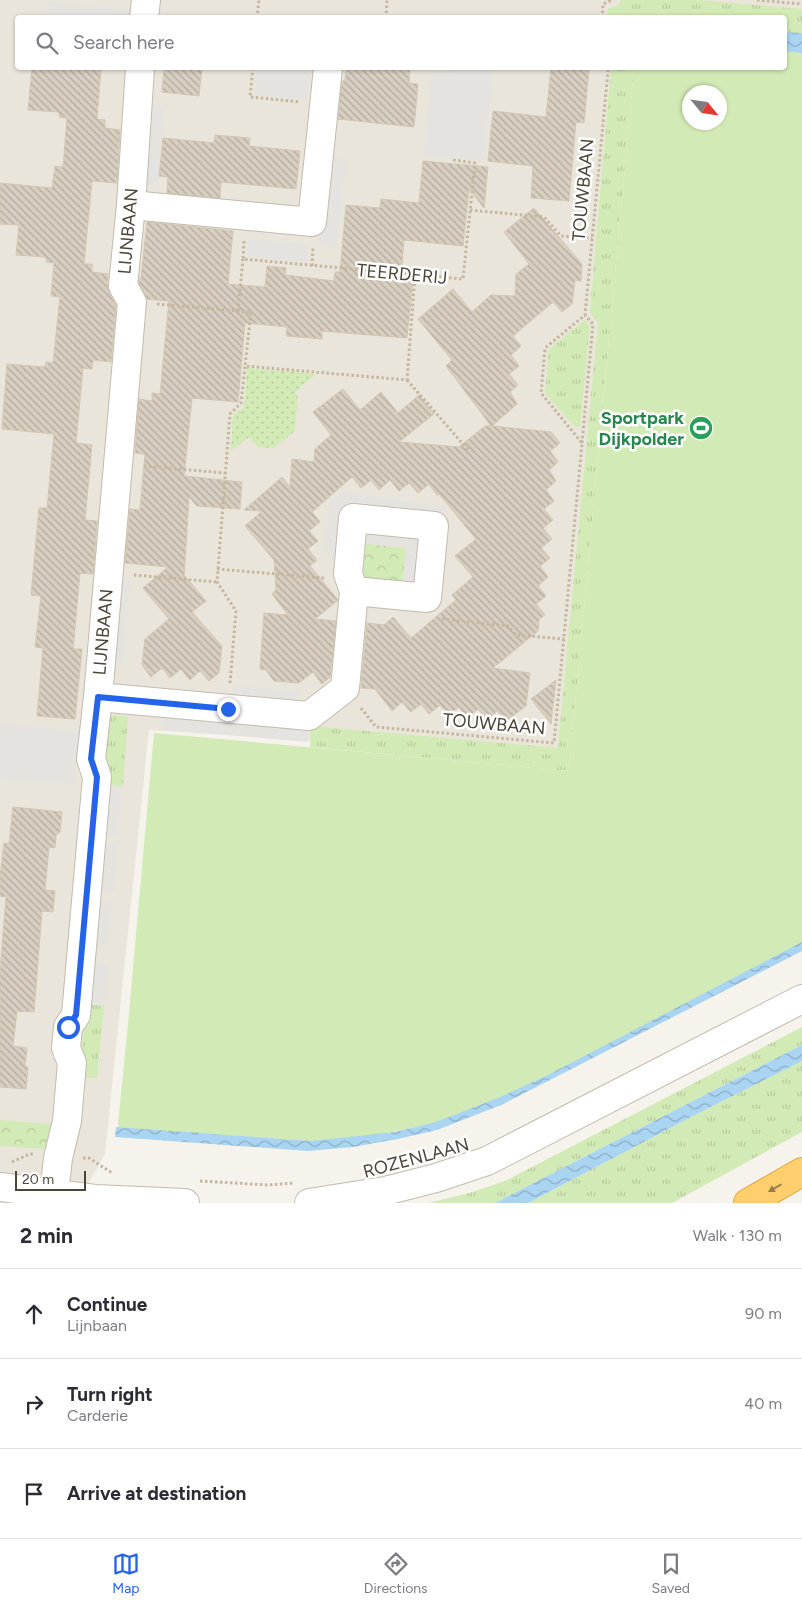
<!DOCTYPE html>
<meta charset="utf-8">
<style>
body{margin:0;font-family:Figtree,sans-serif;background:#f2f2f3;color:#2b2b33}
.compass{position:absolute;left:682px;top:85px;width:45px;height:45px;border-radius:50%;background:#fff;box-shadow:0 1px 4px #0004;rotate:119deg}
.scale{position:absolute;left:15px;bottom:12px;width:71px;box-sizing:border-box;padding-left:5px;border:2px solid #4b4439;border-top:0;font-size:14px;line-height:18px;white-space:nowrap;color:#4b4439;-webkit-text-stroke:4px #fff;paint-order:stroke}
.stop{position:absolute;width:15px;height:15px;margin:-11px;border:4px solid #2563eb;border-radius:50%;background:#fff}
.stop.end{background:#2563eb;border-color:#fff;box-shadow:0 1px 5px #0008}
.list{margin:0;padding:0;list-style:none}
h2{display:flex;justify-content:space-between;align-items:center;height:65px;margin:0;padding:0 20px;font-size:21px}
h2 small{font-size:16px;font-weight:400;color:#7c7c81}
.list li{display:grid;grid-template-columns:32px 1fr auto;gap:15px;align-items:center;box-sizing:border-box;height:90px;padding:0 20px;border-top:1px solid #e1e1e2}
.list b{display:block;font-size:19px;white-space:nowrap}
.list p{margin:0;font-size:16px;white-space:nowrap;color:#7c7c81}
.list em{font-size:16px;font-style:normal;color:#7c7c81}
.icon{flex:none;width:28px;height:28px;fill:none;stroke:currentColor;stroke-width:2;stroke-linecap:round;stroke-linejoin:round}
.map{position:relative;flex:none;width:802px;height:1203px;overflow:hidden}
.search{position:absolute;background:#fff;box-shadow:0 1px 4px #0004;left:15px;right:15px;top:15px;height:55px;display:flex;align-items:center;gap:12px;box-sizing:border-box;padding:0 18px;border-radius:5px;color:#7c7c81;font-size:19px}
.sheet{height:335px;background:#fff}
nav{display:flex;justify-content:space-around;align-items:center;box-sizing:border-box;height:70px;border-top:1px solid #e1e1e2;background:#fff;font-size:14px;color:#7c7c81}
nav a{display:grid;justify-items:center;gap:2px}
nav .on{color:#2563eb}
.map>svg:first-child{display:block}
.residential{fill:#eae5da}
.grass{fill:url(#grass-tufts)}
.forest{fill:url(#forest-crowns)}
.park{fill:url(#park-dots)}
.pitch{fill:#d2eab5;fill-rule:evenodd}
.parking{fill:#e5e3e0}
.water{fill:url(#water-waves)}
.building{fill:url(#building-back-hatch);stroke:#d3c7b4}
.lines{fill:none;stroke-linecap:round;stroke-linejoin:round}
.minor-casing{stroke:#c2bbae;stroke-width:30}
.highway-casing{stroke:#e0a43c;stroke-width:30}
.path{stroke:#c4b79f;stroke-width:3;stroke-dasharray:2.5 2.5;stroke-linecap:butt}
.minor{stroke:#fff;stroke-width:28}
.highway{stroke:#ffcf6e;stroke-width:28}
.oneway{fill:#937c4e}
.route{stroke:#2563eb;stroke-width:6}
.labels{text-anchor:middle;stroke-width:5;stroke-linejoin:round;paint-order:stroke}
.street-label{font-size:18px;fill:#4b4439;stroke:#fff}
.leisure-label{font-size:18px;font-weight:bold;fill:#27864d;stroke:#fff;text-anchor:end}
</style>
<div class="map">
<svg width="802" height="1203" viewBox="0 0 802 1203">
<defs>
<pattern id="grass-tufts" width="24" height="20" patternUnits="userSpaceOnUse" patternTransform="scale(1.25)"><rect width="24" height="20" fill="#d2eab5"/><path d="M3 7l-1-3M5 7V3M7 7l1-3M15 17l-1-3M17 17v-4M19 17l1-3" fill="none" stroke="#b6ca9c"/></pattern>
<pattern id="forest-crowns" width="20" height="18" patternUnits="userSpaceOnUse" patternTransform="scale(1.25)"><rect width="20" height="18" fill="#d2eab5"/><path d="M2 6a3 3 0 1 1 6 0M12 15a3 3 0 1 1 6 0" fill="none" stroke="#b6ca9c"/></pattern>
<pattern id="park-dots" width="8" height="8" patternUnits="userSpaceOnUse" patternTransform="scale(1.25)"><rect width="8" height="8" fill="#d2eab5"/><path d="M2 2h.1M6 6h.1" fill="none" stroke="#b6ca9c" stroke-width="1.8" stroke-linecap="round"/></pattern>
<pattern id="water-waves" width="16" height="10" patternUnits="userSpaceOnUse" patternTransform="scale(1.25)"><rect width="16" height="10" fill="#a9d4f2"/><path d="M0 5q4-4 8 0t8 0" fill="none" stroke="#8caec5"/></pattern>
<pattern id="building-back-hatch" width="6" height="6" patternUnits="userSpaceOnUse" patternTransform="scale(1.25)"><rect width="6" height="6" fill="#d8cfc1"/><path d="M-1 5l2 2M0 0l6 6M5-1l2 2" fill="none" stroke="#b1aa9e"/></pattern>
</defs>
<rect width="100%" height="100%" fill="#f6f3ec"/>
<polygon class="residential" points="0,0 802,0 802,49 785,48 784,18 18,18 18,68 627,68 562,757 149,730 105,1154 77,1203 0,1203"/>
<g class="grass">
<polygon points="622,0 699,0 802,9 802,33 785,32 784,18 607,17 608,9 619,5 620,1"/>
<polygon points="611,68 634,68 569,771 310,747 311,726 558,748 598,323 590,312"/>
<polygon points="585,320 590,325 580,427 574,426 545,393 549,349"/>
<polygon points="114,715 128,717 123,785 121,786 104,785 99,758 109,719"/>
<polygon points="86,1004 104,1006 97,1078 79,1077"/>
<polygon points="802,1027 802,1045 495,1203 428,1203 473,1192 507,1180"/>
<polygon points="802,1061 802,1132 672,1203 528,1203 693,1116"/>
</g>
<g class="forest">
<polygon points="359,543 406,548 402,586 362,585"/>
<polygon points="0,1120 52,1124 51,1142 47,1149 0,1146"/>
</g>
<polygon class="park" points="247,368 316,374 295,392 298,396 295,431 274,448 258,447 249,437 231,451 233,415 244,407"/>
<path class="pitch" d="M785,44l17,2v901l-267,137 -76,34 -119,25 -221,-15 -1,-4 10,-100 26,-291 415,38 65,-703h150zM690,92h30v30h-30z"/>
<g class="parking">
<polygon points="49,2 129,10 128,17 47,17"/>
<polygon points="256,68 310,68 307,100 254,95"/>
<polygon points="450,68 492,68 484,161 424,155 431,72 449,73"/>
<polygon points="146,105 164,106 158,185 140,183"/>
<polygon points="327,156 346,159 337,248 319,246"/>
<polygon points="248,239 309,244 307,262 246,257"/>
<polygon points="343,492 449,508 435,520 347,511 341,570 326,551 329,503"/>
<polygon points="361,524 426,532 420,588 402,586 406,548 359,543"/>
<polygon points="114,578 130,580 123,664 107,662"/>
<polygon points="234,685 298,691 296,709 232,702"/>
<polygon points="162,713 309,726 308,742 161,729"/>
<polygon points="0,724 79,731 74,784 0,778"/>
<polygon points="104,785 121,786 118,835 101,834"/>
<polygon points="100,842 117,843 114,892 97,891"/>
<polygon points="95,902 112,903 108,945 91,944"/>
<polygon points="90,962 107,964 104,1006 86,1004"/>
</g>
<g class="water">
<polygon points="784,32 802,33 802,53 785,51"/>
<polygon points="802,942 802,951 501,1105 437,1130 398,1139 353,1147 308,1151 115,1137 116,1127 311,1141 395,1132 436,1122 498,1098 548,1075"/>
<polygon points="802,1045 802,1061 693,1116 528,1203 495,1203"/>
</g>
<g class="building">
<polygon points="32,68 101,68 97,119 105,120 105,128 120,130 117,183 92,181 84,264 92,264 92,272 108,274 107,284 109,293 116,305 111,362 93,360 92,369 83,368 76,443 92,445 85,520 97,521 93,574 80,573 73,649 82,649 75,719 37,716 43,648 35,647 41,596 31,595 39,508 47,508 54,434 2,429 7,364 45,367 46,362 53,363 60,297 51,296 54,263 46,262 46,257 16,255 19,225 0,224 0,183 52,188 55,166 63,167 67,118 59,117 59,112 28,110"/>
<polygon points="164,68 202,68 199,96 162,92"/>
<polygon points="346,68 410,68 409,83 418,84 414,127 338,119 342,81 345,81"/>
<polygon points="551,68 589,69 584,123 576,122 569,201 531,198 533,166 488,161 493,111 546,117"/>
<polygon points="215,135 250,138 249,146 300,151 296,189 221,182 220,198 167,193 168,177 159,176 163,138 214,143"/>
<polygon points="423,161 488,167 484,208 469,189 463,246 404,240 401,278 413,279 407,338 322,331 322,339 286,336 287,327 245,323 238,402 192,398 184,476 242,482 240,509 197,506 189,497 184,578 185,576 206,601 192,612 222,646 219,673 209,681 200,671 190,680 181,669 170,678 162,668 151,677 142,665 145,639 169,619 143,588 168,567 125,563 130,509 140,510 142,486 145,454 135,453 139,399 152,401 152,393 160,394 169,301 147,299 139,283 140,278 141,278 147,222 233,231 228,284 265,287 267,266 286,268 285,275 334,281 335,272 340,272 346,205 380,208 381,199 419,203"/>
<polygon points="534,208 582,264 581,281 575,280 572,304 562,312 553,302 513,336 521,346 511,355 519,366 509,374 518,385 510,392 517,404 492,426 551,432 560,443 550,451 558,462 549,470 556,481 546,490 554,501 544,509 553,520 543,528 552,539 541,548 550,558 540,566 548,577 538,586 546,596 536,604 545,615 539,619 538,631 493,668 530,673 526,706 506,721 497,711 487,720 478,709 467,718 459,707 448,715 440,705 429,714 421,704 411,712 402,702 392,711 375,689 361,688 367,623 384,625 393,617 411,638 456,600 452,595 473,577 455,556 476,539 439,494 437,495 429,484 418,493 409,483 399,491 390,480 379,490 371,480 361,488 352,477 312,512 320,522 309,531 318,541 308,549 317,560 310,566 338,600 315,619 336,621 330,677 322,684 313,672 299,683 274,681 266,670 260,669 264,613 288,615 272,594 276,590 274,560 245,526 262,511 244,510 282,477 290,487 292,459 314,462 315,449 331,435 313,412 343,389 360,410 381,392 398,413 419,395 434,414 399,442 459,447 485,426 491,426 446,366 452,360 418,319 453,289 472,312 491,295 515,296 516,274 529,264 504,232"/>
<polygon points="556,680 551,724 531,699"/>
<polygon points="13,807 62,812 60,832 56,835 55,848 49,847 45,890 55,891 53,912 42,911 34,1012 17,1011 13,1046 27,1048 25,1066 28,1067 26,1089 0,1087 0,972 6,897 0,896 0,877 4,843 9,844"/>
</g>
<g class="lines">
<g class="minor-casing">
<g id="minor">
<polyline points="144,18 146,0"/>
<polyline points="131,205 312,222 328,68"/>
<polyline points="98,697 309,716 345,688 354,591 348,574 353,518 434,526 427,598 354,591"/>
<polyline points="0,1187 95,1199 185,1203"/>
<polyline points="54,1193 58,1158 67,1121 72,1063 66,1048 68,1027 76,1015 97,777 91,759 98,697 132,302 123,286 131,205 140,68"/>
<polyline points="309,1203 385,1191 436,1178 487,1161 802,999"/>
</g>
</g>
<g class="highway-casing">
<polyline id="highway" points="748,1203 802,1172"/>
</g>
<g class="path">
<polyline points="757,0 802,4"/>
<polyline points="257,18 259,0"/>
<polyline points="386,18 387,0"/>
<polyline points="602,18 603,4 612,0"/>
<polyline points="253,68 250,97 300,102"/>
<polyline points="470,210 544,217 561,236 592,238"/>
<polyline points="244,241 243,259 463,279 475,163 454,160 454,157"/>
<polyline points="312,266 313,246"/>
<polyline points="157,304 251,312 245,366"/>
<polyline points="238,311 243,259"/>
<polyline points="407,380 470,452"/>
<polyline points="582,443 593,324 585,315"/>
<polyline points="144,466 225,473"/>
<polyline points="217,569 324,578"/>
<polyline points="134,575 217,582"/>
<polyline points="442,619 508,626 516,635 564,639"/>
<polyline points="230,683 236,611 217,582 230,414 241,403 245,366 407,380 415,275"/>
<polyline points="361,708 376,727 554,743 582,443 541,393 545,348 585,315 608,71 606,68"/>
<polyline points="83,1158 89,1158 112,1173"/>
<polyline points="12,1162 30,1154 34,1154"/>
<polyline points="200,1181 268,1185 293,1183"/>
</g>
<use href="#minor" class="minor"/>
<use href="#highway" class="highway"/>
</g>
<defs><path id="oneway-solid" d="M-6-.8H1V-3.2L6.5 0L1 3.2V.8H-6Z" transform="scale(1.25)"/></defs>
<use class="oneway" href="#oneway-solid" transform="translate(775 1188) rotate(150)"/>
<g class="lines">
<polyline class="route" points="68,1027 76,1015 97,777 91,759 98,697 228,709"/>
</g>
<defs>
<g id="stadium-disc" transform="scale(1.25)"><circle r="9.5" fill="#2e9e5b" stroke="#fff"/><path d="M0-5a6.5 5 0 1 0 0 10a6.5 5 0 1 0 0-10ZM-3.5-1.8h7v3.6h-7Z" fill="#fff"/></g>
</defs>
<g fill-rule="evenodd">
<use href="#stadium-disc" x="701" y="428"/>
</g>
<g class="labels">
<g class="street-label">
<text transform="translate(583 190) rotate(-85)" y="6">TOUWBAAN</text>
<text transform="translate(128 231) rotate(-85)" y="6">LIJNBAAN</text>
<text transform="translate(402 274) rotate(5)" y="6">TEERDERIJ</text>
<text transform="translate(103 632) rotate(-85)" y="6">LIJNBAAN</text>
<text transform="translate(494 724) rotate(5)" y="6">TOUWBAAN</text>
<text transform="translate(416 1158) rotate(-15)" y="6">ROZENLAAN</text>
</g>
<g class="leisure-label">
<text x="684" y="424">Sportpark<tspan x="684" dy="21">Dijkpolder</tspan></text>
</g>
</g>
</svg>
<svg class="compass" viewBox="-18 -18 36 36"><path d="M0-13l5 13h-10z" fill="#e53935"/><path d="M0 13l5-13h-10z" fill="#7c7c81"/></svg>
<div class="scale">20 m</div>
<div class="stop" style="left:68px;top:1027px"></div>
<div class="stop end" style="left:228px;top:709px"></div>
<div class="search"><svg class="icon" aria-label="search" viewBox="0 0 24 24"><circle cx="10" cy="10" r="6"/><path d="M15 15l6 6"/></svg>Search here</div>
</div>
<section class="sheet">
<h2>2 min<small>Walk · 130 m</small></h2>
<ul class="list">
<li><svg class="icon" aria-label="ahead" viewBox="0 0 24 24"><path d="M12 20V5M6 11l6-6 6 6"/></svg><div><b>Continue</b><p>Lijnbaan</p></div><em>90 m</em></li>
<li><svg class="icon" aria-label="right" viewBox="0 0 24 24"><path d="M7 20v-9h11M14 6l5 5-5 5"/></svg><div><b>Turn right</b><p>Carderie</p></div><em>40 m</em></li>
<li><svg class="icon" aria-label="arrive" viewBox="0 0 24 24"><path d="M6 21V4h12l-3 4 3 4H6"/></svg><div><b>Arrive at destination</b></div></li>
</ul>
</section>
<nav>
<a class="on"><svg class="icon" aria-label="map" viewBox="0 0 24 24"><path d="M3 6l6-2 6 2 6-2v14l-6 2-6-2-6 2zM9 4v14M15 6v14"/></svg>Map</a>
<a><svg class="icon" aria-label="directions" viewBox="0 0 24 24"><path d="M12 3l9 9-9 9-9-9zM9 14v-3h6M13 9l2 2-2 2"/></svg>Directions</a>
<a><svg class="icon" aria-label="saved" viewBox="0 0 24 24"><path d="M7 4h10v16l-5-4-5 4z"/></svg>Saved</a>
</nav>
